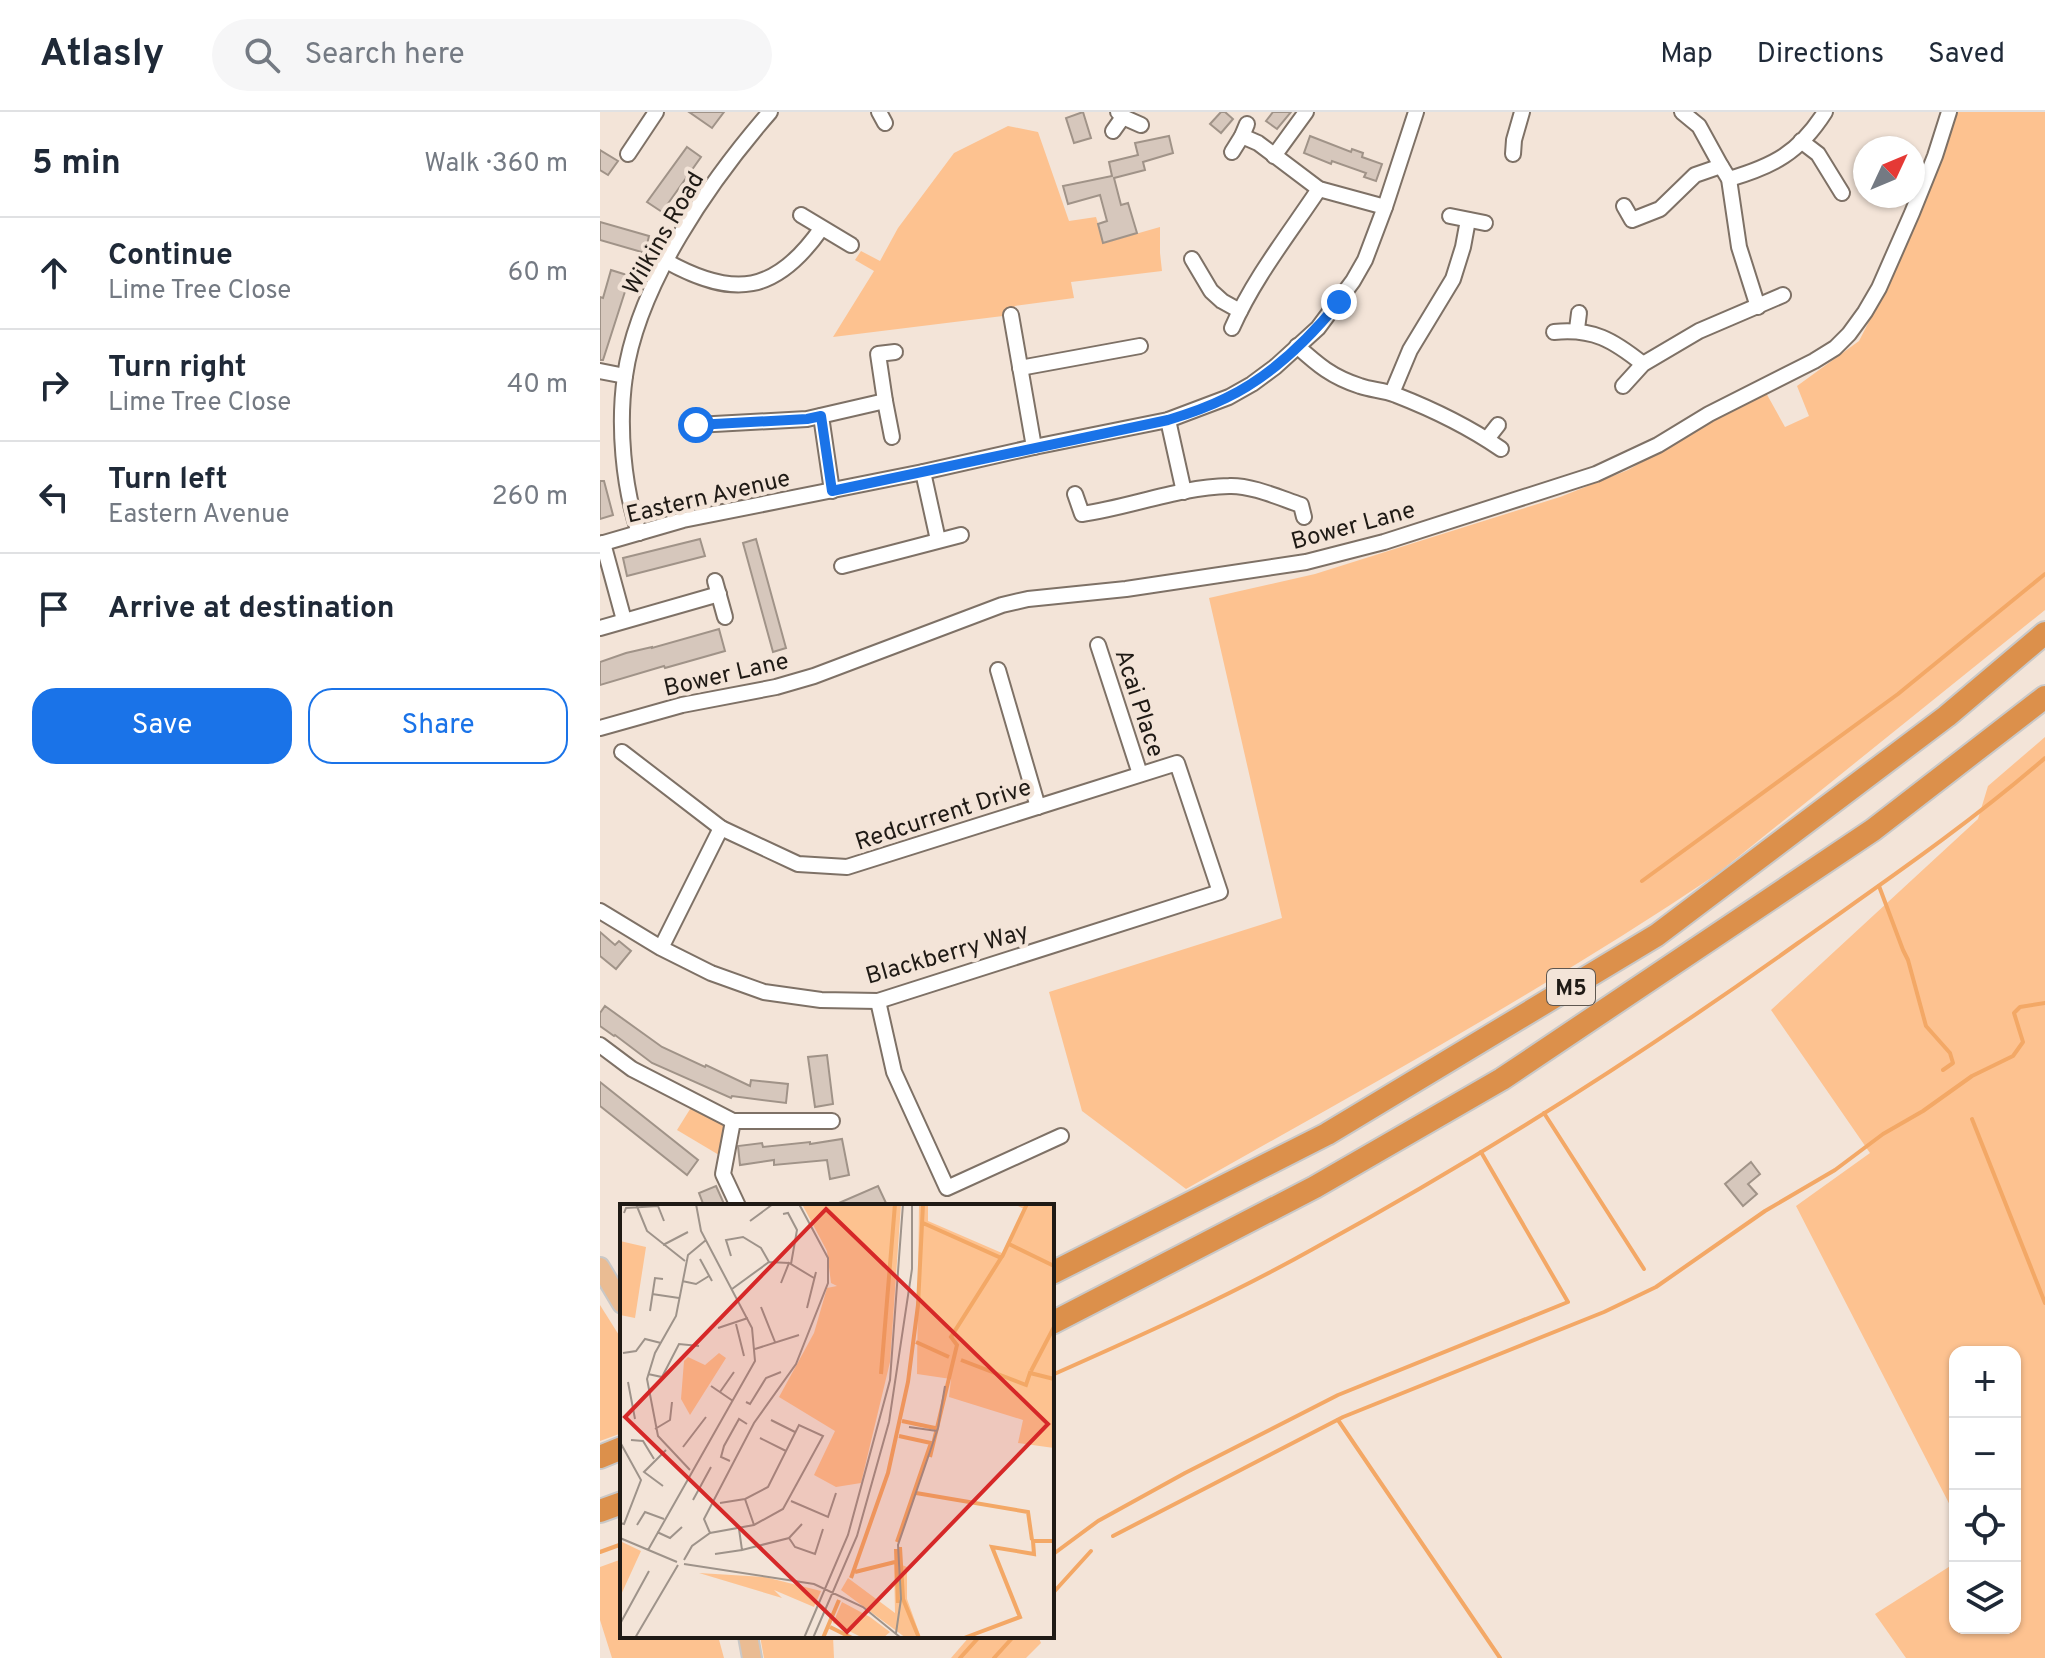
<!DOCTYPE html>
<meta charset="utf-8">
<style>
body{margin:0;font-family:Overpass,sans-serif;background:#f6f6f7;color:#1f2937}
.controls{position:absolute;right:24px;bottom:24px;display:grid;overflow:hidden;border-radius:16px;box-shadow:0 2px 6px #0004}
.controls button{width:72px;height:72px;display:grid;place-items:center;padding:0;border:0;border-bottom:2px solid #e0e1e3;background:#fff;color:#1f2937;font:40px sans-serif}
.compass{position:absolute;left:1253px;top:24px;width:72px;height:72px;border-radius:50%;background:#fff;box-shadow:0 2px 6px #0004;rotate:46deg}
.stop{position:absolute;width:24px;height:24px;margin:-18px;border:6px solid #1a73e8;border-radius:50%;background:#fff}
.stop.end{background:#1a73e8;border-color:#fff;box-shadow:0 2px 8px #0008}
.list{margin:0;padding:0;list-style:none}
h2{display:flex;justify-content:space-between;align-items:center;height:104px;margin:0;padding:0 32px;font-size:34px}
h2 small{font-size:26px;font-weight:400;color:#747a83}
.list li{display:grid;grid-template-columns:52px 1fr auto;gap:24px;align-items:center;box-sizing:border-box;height:112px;padding:0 32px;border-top:2px solid #e0e1e3}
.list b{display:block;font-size:30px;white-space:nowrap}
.list p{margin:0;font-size:26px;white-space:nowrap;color:#747a83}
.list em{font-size:26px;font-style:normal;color:#747a83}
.actions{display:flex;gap:16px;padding:24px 32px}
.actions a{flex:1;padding:18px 0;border:2px solid #1a73e8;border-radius:24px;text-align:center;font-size:28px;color:#1a73e8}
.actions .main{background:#1a73e8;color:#fff}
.icon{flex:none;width:44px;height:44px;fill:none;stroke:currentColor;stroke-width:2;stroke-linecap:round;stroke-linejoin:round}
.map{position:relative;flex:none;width:1445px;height:1546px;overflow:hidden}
header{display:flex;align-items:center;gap:48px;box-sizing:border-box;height:112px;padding:0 40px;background:#fff;border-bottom:2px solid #e0e1e3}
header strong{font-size:38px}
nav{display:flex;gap:44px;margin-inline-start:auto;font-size:28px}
.search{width:560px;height:72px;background:#f6f6f7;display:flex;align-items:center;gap:20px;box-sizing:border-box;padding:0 28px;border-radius:44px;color:#747a83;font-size:30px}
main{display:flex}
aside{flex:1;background:#fff}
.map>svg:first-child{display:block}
.green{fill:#fdc290}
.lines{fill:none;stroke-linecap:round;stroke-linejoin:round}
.stream{stroke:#f3a866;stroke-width:4}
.building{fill:#d6c7bc;stroke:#a09388;stroke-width:2}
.minor-casing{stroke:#7e7166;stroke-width:18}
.major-casing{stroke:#c9c8c7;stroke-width:22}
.highway-casing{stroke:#c9c8c7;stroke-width:26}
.minor{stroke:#fff;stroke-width:14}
.major{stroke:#eabc93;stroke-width:18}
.highway{stroke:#dc904b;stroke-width:22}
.route{stroke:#1a73e8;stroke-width:10}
.labels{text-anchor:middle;stroke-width:8;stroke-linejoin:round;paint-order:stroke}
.shield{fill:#f3e4d8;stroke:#5f5750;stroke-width:2}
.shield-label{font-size:22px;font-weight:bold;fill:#1f1a15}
.street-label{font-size:24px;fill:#1f1a15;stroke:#f3e4d8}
.inset-river{fill:none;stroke:#f3a866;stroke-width:4}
.inset-road{fill:none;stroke:#9e938a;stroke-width:2}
.view{fill:#d62828;fill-opacity:0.15;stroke:#d62828;stroke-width:4}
.inset-edge{fill:none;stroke:#1f1a15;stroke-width:4}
</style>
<header>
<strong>Atlasly</strong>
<div class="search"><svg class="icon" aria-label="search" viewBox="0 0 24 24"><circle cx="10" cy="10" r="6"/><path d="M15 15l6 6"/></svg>Search here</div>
<nav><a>Map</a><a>Directions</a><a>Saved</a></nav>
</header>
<main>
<aside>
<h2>5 min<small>Walk · 360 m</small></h2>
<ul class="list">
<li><svg class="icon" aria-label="ahead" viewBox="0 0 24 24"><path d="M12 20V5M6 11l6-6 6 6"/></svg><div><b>Continue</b><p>Lime Tree Close</p></div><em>60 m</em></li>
<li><svg class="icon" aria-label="right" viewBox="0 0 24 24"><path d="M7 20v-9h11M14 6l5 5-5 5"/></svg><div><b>Turn right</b><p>Lime Tree Close</p></div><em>40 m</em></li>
<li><svg class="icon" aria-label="left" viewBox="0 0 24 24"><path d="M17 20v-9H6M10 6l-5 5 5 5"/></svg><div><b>Turn left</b><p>Eastern Avenue</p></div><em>260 m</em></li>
<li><svg class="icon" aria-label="arrive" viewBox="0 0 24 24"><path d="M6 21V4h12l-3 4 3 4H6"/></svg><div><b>Arrive at destination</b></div></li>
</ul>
<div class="actions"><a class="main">Save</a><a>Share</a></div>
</aside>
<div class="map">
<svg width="1445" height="1546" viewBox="0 0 1445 1546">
<rect width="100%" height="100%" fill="#f3e4d8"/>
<g class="green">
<path d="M1358,0h87v498l-328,264c-171,115 -352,214 -531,315l-104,-78 -33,-119 233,-74 -73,-320 106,-24 245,-77 68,-27 137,-79 20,36 24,-11 -12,-30 62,-45 41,-80z"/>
<polygon points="408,14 438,20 469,109 496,105 504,131 560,115 560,141 562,159 471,170 474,186 415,194 411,203 233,225 274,159 255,148 261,139 280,149 298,116 354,41"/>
<polygon points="1445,625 1445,1546 1306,1546 1275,1502 1355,1451 1355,1516 1415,1516 1415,1240 1355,1240 1355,1403 1196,1094 1270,1041 1171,898 1378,707 1388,674"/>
<polygon points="92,994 124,1013 119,1043 77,1018"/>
<polygon points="0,1193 22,1228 22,1321 0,1329"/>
<polygon points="22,1447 22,1524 118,1524 124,1546 12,1546 0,1508 0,1455"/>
<polygon points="160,1524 233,1524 234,1546 164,1546"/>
<polygon points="370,1524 438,1524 441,1531 426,1546 351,1546"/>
</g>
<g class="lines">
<g class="stream">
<polyline points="1042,769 1298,582 1445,462"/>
<polyline points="1279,774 1303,838 1308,848 1326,914 1350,941 1353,951 1343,958"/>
<polyline points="944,1001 1044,1157"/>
<polyline points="1372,1007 1445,1191"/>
<path d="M452,1263c88,-39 177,-79 261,-126 168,-92 330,-195 485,-306 83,-59 170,-118 247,-185"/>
<polyline points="738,1308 900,1546"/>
<polyline points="513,1424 743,1305 1004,1200 1056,1175 1165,1099 1235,1058 1283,1022 1323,999 1372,964 1413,944 1423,930 1414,901 1420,895 1445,891"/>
<polyline points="0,1440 22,1432"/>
<polyline points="452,1443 498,1409 585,1361 738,1283 968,1190 881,1040"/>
<polyline points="452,1482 491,1439"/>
<polyline points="360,1546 380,1524"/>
<polyline points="394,1546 414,1524"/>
</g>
</g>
<g class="building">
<polygon points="89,0 124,0 112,16"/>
<polygon points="483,0 491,26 474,31 466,6"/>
<polygon points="621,0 625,0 633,7 621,21 610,12"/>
<polygon points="673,0 691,0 677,17 666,9"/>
<polygon points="569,24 573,41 543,50 545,58 514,66 521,93 528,91 537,121 503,131 498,112 507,109 500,83 468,92 463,74 512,64 509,50 538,43 535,31"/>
<polygon points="710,24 751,40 752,37 763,41 762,45 782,52 776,69 764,65 766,61 732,49 731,52 704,41"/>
<polygon points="87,35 101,45 62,100 47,90"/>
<polygon points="0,38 18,49 8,63 0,58"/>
<polygon points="0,110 49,124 45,141 0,128"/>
<polygon points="11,158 30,164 3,248 0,248 0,185 3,186"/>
<polygon points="0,369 4,369 13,403 0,407"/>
<polygon points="100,427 105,444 27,464 23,446"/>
<polygon points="156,427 186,536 173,540 143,431"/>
<polygon points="119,517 125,539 65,556 64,554 0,573 0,550 26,541 52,535 52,536"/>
<polygon points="0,820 15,833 19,829 31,839 16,857 0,844"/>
<polygon points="5,894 62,935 105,955 106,953 150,974 151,968 188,972 186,991 132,984 131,986 52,951 15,923 14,924 0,914 0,901"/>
<polygon points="227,943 233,992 215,995 208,945"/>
<polygon points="0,970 98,1048 87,1063 0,994"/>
<polygon points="242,1027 249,1063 230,1067 227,1048 174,1053 174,1048 140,1053 138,1034 162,1031 163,1035 210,1030 210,1032"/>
<polygon points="1151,1050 1160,1062 1148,1072 1157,1082 1143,1094 1125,1072"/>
<polygon points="116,1074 125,1094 104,1094 99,1081"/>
<polygon points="278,1074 286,1091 279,1094 232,1094"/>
</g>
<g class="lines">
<g class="minor-casing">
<g id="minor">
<polyline points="279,0 285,11"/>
<polyline points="1082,0 1099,14 1121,54"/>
<polyline points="523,5 541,13"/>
<polyline points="513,19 523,5 518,0"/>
<polyline points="642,24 658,31 719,77 785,95"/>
<polyline points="1201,29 1218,42 1242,81"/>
<polyline points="632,40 642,24 647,12"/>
<polyline points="28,42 56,0"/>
<polyline points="913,42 914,28 922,0"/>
<polyline points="674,44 706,0"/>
<path d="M1129,67c44,-13 70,-26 96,-67"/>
<polyline points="1024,94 1032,108 1060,97 1095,63 1121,54 1129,67 1139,135 1158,195"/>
<polyline points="201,103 251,133"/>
<polyline points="850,104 885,111"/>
<polyline points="592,147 611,179 622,189 640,199"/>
<path d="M66,149c68,38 110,32 155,-32"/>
<polyline points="411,203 434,335"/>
<path d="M632,216c22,-50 57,-94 87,-139"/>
<polyline points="977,217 979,201"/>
<path d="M954,220c39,-4 59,8 89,32"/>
<path d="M697,234c21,19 35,31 63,40 11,4 24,4 36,9 36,14 73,32 105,54"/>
<polyline points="420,256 540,234"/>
<polyline points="0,259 25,264"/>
<polyline points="1023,274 1043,252 1099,219 1183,183"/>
<polyline points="792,281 810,238 853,167 863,135 868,108"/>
<polyline points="221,304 232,379"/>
<polyline points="568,308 584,380"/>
<polyline points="96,313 207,307 285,289"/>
<polyline points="292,325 285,289 278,242 295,240"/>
<polyline points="887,327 898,313"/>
<polyline points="323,360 338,428"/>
<path d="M475,382l7,20c49,-7 97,-27 147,-28 22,-1 51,12 72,19l3,12"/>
<path d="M39,421c-16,-47 -21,-108 -14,-157 13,-92 85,-195 145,-264"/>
<polyline points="3,431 24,508"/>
<polyline points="0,432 83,408 323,360 434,335 568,308 629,285 652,272 675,255 718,216 753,169 765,148 785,95 816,0"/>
<polyline points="242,454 361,423"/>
<polyline points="115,469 125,505"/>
<polyline points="0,516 119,482"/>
<polyline points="498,533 540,662"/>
<polyline points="398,558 438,695"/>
<polyline points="0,616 82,593 176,575 214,564 402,493 428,487 526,477 706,450 784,430 996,362 1058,333 1109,302 1214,249 1235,236 1249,222 1265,200 1279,176 1312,101 1335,44 1349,0"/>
<polyline points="22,640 121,716"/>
<polyline points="0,799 61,836 111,861 164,880 221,888 278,889 620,780 577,651 247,755 198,752 121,716 61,836"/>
<polyline points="278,889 294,960 347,1076 461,1024"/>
<polyline points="0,933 32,957 133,1009 232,1009"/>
<polyline points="133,1009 123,1062 138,1094"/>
</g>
</g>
<g class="major-casing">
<g id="major">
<polyline points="0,1155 22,1192"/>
<polyline points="148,1524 152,1546"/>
</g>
</g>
<g class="highway-casing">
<g id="highway">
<polyline points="452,1161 727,1022 1057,823 1347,604 1445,521"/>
<polyline points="452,1211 715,1075 902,967 1273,718 1445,585"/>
<polyline points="0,1345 22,1336"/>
<polyline points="0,1399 22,1391"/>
</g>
</g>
<use href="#minor" class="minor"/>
<use href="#major" class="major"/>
<use href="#highway" class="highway"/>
</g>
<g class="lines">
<path class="route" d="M96,313l111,-6 14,-3 11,75 336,-71c20,-6 40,-13 58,-22 44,-21 82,-58 113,-96"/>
</g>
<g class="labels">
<rect class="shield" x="947" y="857" width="48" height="36" rx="6"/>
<g class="shield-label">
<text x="971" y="883">M5</text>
</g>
<g class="street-label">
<text transform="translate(63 121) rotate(-60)" y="8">Wilkins Road</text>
<text transform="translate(108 384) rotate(-13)" y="8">Eastern Avenue</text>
<text transform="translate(753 413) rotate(-15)" y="8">Bower Lane</text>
<text transform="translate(126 562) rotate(-13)" y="8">Bower Lane</text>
<text transform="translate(540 591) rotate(72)" y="8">Acai Place</text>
<text transform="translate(343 702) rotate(-18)" y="8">Redcurrent Drive</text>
<text transform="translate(347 841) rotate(-16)" y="8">Blackberry Way</text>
</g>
</g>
<g transform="translate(20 1092)">
<rect width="434" height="434" fill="#f3e4d8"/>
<path d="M182,0h99l-11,158 -29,121 -25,4 -22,-12 21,-44 -56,-34 35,-64 13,-45 10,-2 -6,-3 -4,-32zM299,0h9v17l74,32 22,-44 -10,-5h40v244l-36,-5 5,-23 -74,-23 2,-18 -34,-5zM0,37l26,6 -11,71 -15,-3zM99,149l7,5 -36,57 -9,-16 3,-38 4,-4 17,8zM0,337l21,10 -21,46zM274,358l13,5v32l14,39h-15l-65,-48 7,-12 47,35zM79,369l66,4 56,14 -7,16 -40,-17 8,8zM222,398l28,15 20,15 -7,6h-20l-30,-15z" fill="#fdc290"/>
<path class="inset-river" d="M303,19l78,35 -50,79 6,8 -27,112M389,40l45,22M382,53l25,-53M296,138l33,15M341,156l65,25 4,-12 24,6M411,167l23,-44M261,170l14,-170M282,217l33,7M296,289l112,19 4,28M277,338l34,-99 -32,-7M280,343l3,52 16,39M276,345l2,54M235,368l40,-10M231,374l37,-105 20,-91 10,-77 5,-101M210,423l22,11M203,434l16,-38M344,434l56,-21 -28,-70 42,7 -1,-13h21"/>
<path class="inset-road" d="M16,0l11,27 38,30M4,9l2,-5 32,-2 6,15M163,10l5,-1 9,17 -6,34M130,17l23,-17M43,41l25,-13M111,52l-5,-16 17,-3 18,11 8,14M80,55l12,22M62,77l14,3 13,-8M161,79l8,-20 25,15M112,85l37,-27 20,1M32,90l27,4M141,103l14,35M187,104l9,-36M30,107l5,-33 8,1M116,120l8,32M98,124l30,-10M135,145l44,-14M3,149l13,-2 9,-12 16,4M28,170l14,3 17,-33 20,2M8,178l7,37M91,182l22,15M100,188l14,-20M126,198l4,2 16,-26 15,-6M151,216l24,12M289,223l28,4M35,225l15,-9 2,-18M140,234l26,13M11,236l12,1 11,18M0,238l21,38 -17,44 -4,-1M63,243l23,-30M110,257l-9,-4 3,-11 15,-27 8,5M70,266l-32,-34 -11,-57 8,-26 21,-37 12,-61 18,-15M43,282l-19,-14 22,-22M73,296l18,-33M171,297l37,16 8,-24M100,299l25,-4M17,321l8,-13 19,7M119,325l3,21 47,-12 13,-14M37,328l13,6 12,-11M90,329l-6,-14 50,-96 42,-59 32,-81v-25l-29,-54M0,334l57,24M169,334l6,9 20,7 8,-25M28,346l107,-189 -3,-33 -51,-97 -5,-27M95,350l27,-4M64,356l8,-14 18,-13 44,-8 29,-16 40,-73 -24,-11 -31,62 -23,12 9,26M64,360l130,20 49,23 38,31M0,420l29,-53M276,429l5,-34 -3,-54 40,-117 7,-42M15,434l43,-73M184,434l44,-103 42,-155 13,-176M193,434l44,-102 32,-114 23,-153v-65"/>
<path class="view" d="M206,5l222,215 -201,208 -222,-215z"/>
<rect width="434" height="434" class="inset-edge"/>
</g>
</svg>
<div class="controls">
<button>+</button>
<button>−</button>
<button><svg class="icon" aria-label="locate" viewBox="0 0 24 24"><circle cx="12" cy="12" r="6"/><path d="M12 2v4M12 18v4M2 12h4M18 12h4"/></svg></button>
<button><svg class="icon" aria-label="layers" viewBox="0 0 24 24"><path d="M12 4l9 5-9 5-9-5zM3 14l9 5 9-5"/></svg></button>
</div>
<svg class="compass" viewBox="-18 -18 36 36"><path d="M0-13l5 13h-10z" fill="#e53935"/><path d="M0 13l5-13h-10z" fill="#747a83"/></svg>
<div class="stop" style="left:96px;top:313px"></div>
<div class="stop end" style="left:739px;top:190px"></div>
</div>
</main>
